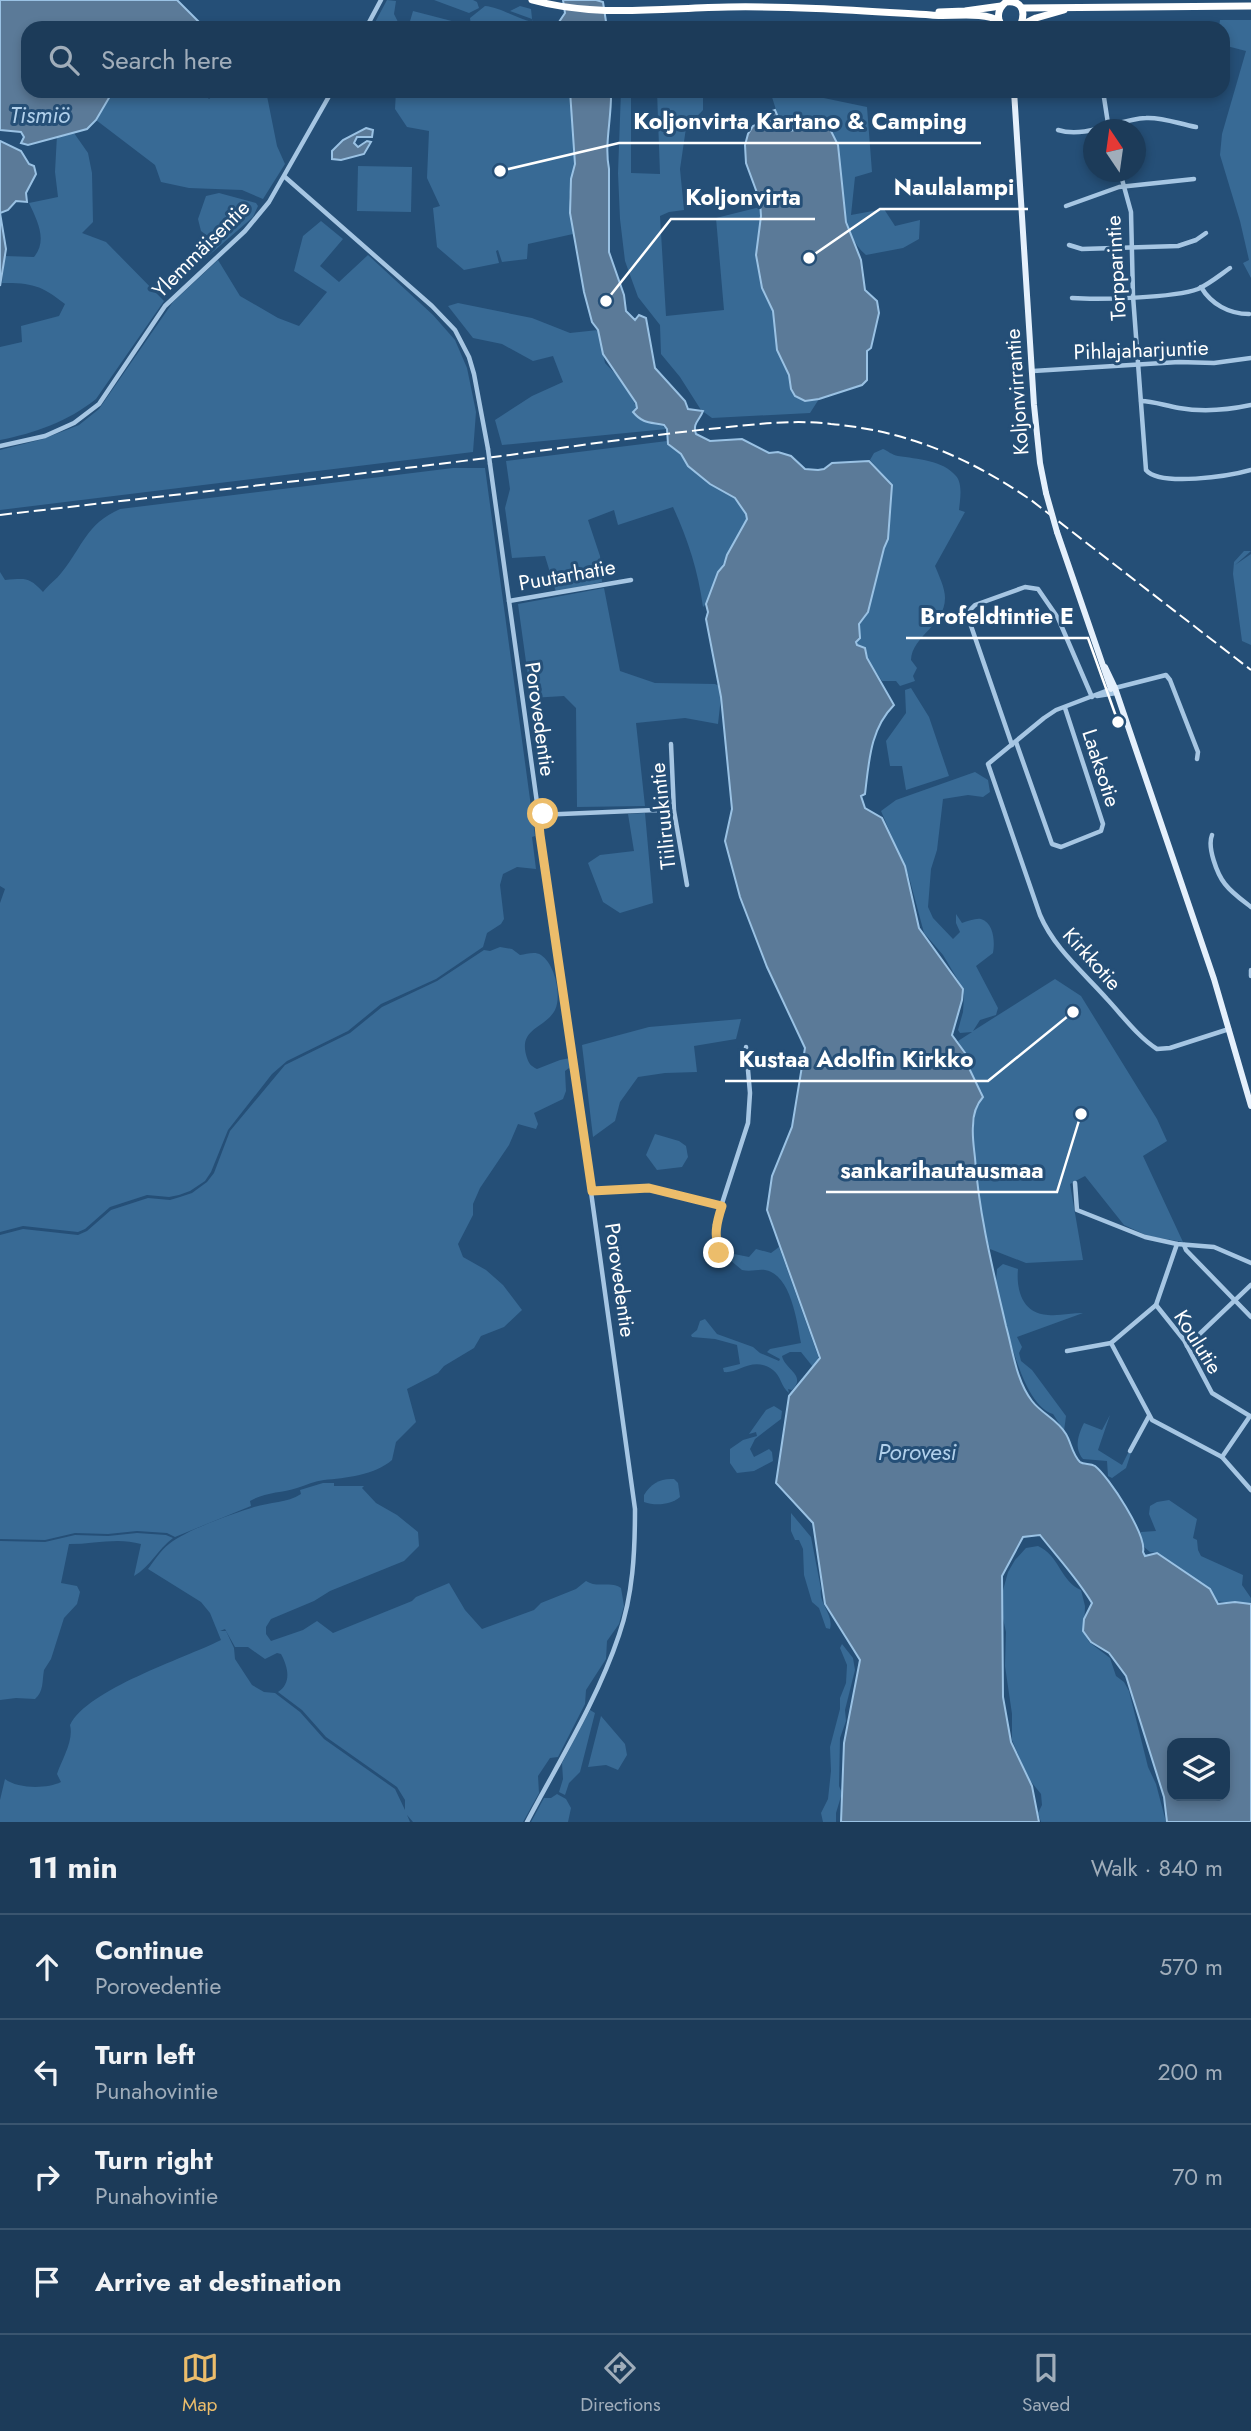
<!DOCTYPE html>
<meta charset="utf-8">
<style>
body{margin:0;font-family:Jost,sans-serif;background:#294662;color:#f1f3f6}
.controls{position:absolute;right:21px;bottom:21px;display:grid;overflow:hidden;border-radius:14px;box-shadow:0 4px 10px #0003}
.controls button{width:63px;height:63px;display:grid;place-items:center;padding:0;border:0;border-bottom:2px solid #3a556f;background:#1c3b59;color:#f1f3f6;font:35px sans-serif}
.compass{position:absolute;left:1083px;top:119px;width:63px;height:63px;border-radius:50%;background:#1c3b59;box-shadow:0 4px 10px #0003;rotate:347deg}
.stop{position:absolute;width:21px;height:21px;margin:-16px;border:5px solid #ecbd6b;border-radius:50%;background:#fff}
.stop.end{background:#ecbd6b;border-color:#fff;box-shadow:0 2px 7px #0008}
.list{margin:0;padding:0;list-style:none}
h2{display:flex;justify-content:space-between;align-items:center;height:91px;margin:0;padding:0 28px;font-size:30px}
h2 small{font-size:23px;font-weight:400;color:#a0adba}
.list li{display:grid;grid-template-columns:46px 1fr auto;gap:21px;align-items:center;box-sizing:border-box;height:105px;padding:0 28px;border-top:2px solid #3a556f}
.list b{display:block;font-size:26px;white-space:nowrap}
.list p{margin:0;font-size:23px;white-space:nowrap;color:#a0adba}
.list em{font-size:23px;font-style:normal;color:#a0adba}
.icon{flex:none;width:38px;height:38px;fill:none;stroke:currentColor;stroke-width:2;stroke-linecap:round;stroke-linejoin:round}
.map{position:relative;flex:none;width:1251px;height:1822px;overflow:hidden}
.search{position:absolute;background:#1c3b59;box-shadow:0 4px 10px #0003;left:21px;right:21px;top:21px;height:77px;display:flex;align-items:center;gap:18px;box-sizing:border-box;padding:0 24px;border-radius:21px;color:#a0adba;font-size:26px}
.sheet{height:511px;background:#1c3b59}
nav{display:flex;justify-content:space-around;align-items:center;box-sizing:border-box;height:98px;border-top:2px solid #3a556f;background:#1c3b59;font-size:19px;color:#a0adba}
nav a{display:grid;justify-items:center;gap:4px}
nav .on{color:#ecbd6b}
.map>svg:first-child{display:block}
.green{fill:#386a95;fill-rule:evenodd}
.water{fill:#5b7a98;stroke:#9ac2e4;stroke-width:2;fill-rule:evenodd}
.lines{fill:none;stroke-linecap:round;stroke-linejoin:round}
.minor{stroke:#a6c6e3;stroke-width:4.5}
.major{stroke:#e5f0fc;stroke-width:6}
.highway{stroke:#fff;stroke-width:7}
.rail{stroke:#fff;stroke-width:2;stroke-dasharray:12 5;stroke-linecap:butt}
.minor-bridge{stroke:#a6c6e3;stroke-width:4.5}
.major-bridge{stroke:#e5f0fc;stroke-width:6}
.route{stroke:#ecbd6b;stroke-width:9}
.labels{text-anchor:middle;stroke-width:6;stroke-linejoin:round;paint-order:stroke}
.street-label{font-size:21px;fill:#fff;stroke:#254f77}
.water-label{font-size:23px;font-style:italic;fill:#b1d0eb;stroke:#254f77}
.leader{fill:none;stroke:#fff;stroke-width:2.5}
.callout-dot{fill:#fff;stroke:#254f77;stroke-width:2.5}
.callout-label{font-size:23px;text-anchor:middle;font-weight:bold;fill:#fff;stroke:#254f77;stroke-width:6;stroke-linejoin:round;paint-order:stroke}
</style>
<div class="map">
<svg width="1251" height="1822" viewBox="0 0 1251 1822">
<rect width="100%" height="100%" fill="#254f77"/>
<g class="green">
<polygon points="387,0 396,1 394,14 401,28 372,28"/>
<polygon points="434,0 473,0 477,2 479,8 469,13"/>
<path d="M485,6c14,1 31,12 47,16v-3l-22,-8 10,-5 11,3 2,19h-125l5,-17 58,15 -1,-8z"/>
<polygon points="1220,20 1251,20 1251,278 1243,263 1249,260 1240,221 1220,155 1222,134 1246,51 1223,45 1223,28 1219,28"/>
<polygon points="113,91 201,91 209,99 218,91 266,91 277,146 285,164 263,199 242,190 189,188 161,182 155,165 96,120"/>
<polygon points="396,91 570,91 575,164 569,198 573,234 528,244 527,259 502,262 498,250 496,251 499,263 464,270 437,247 433,208 440,206 427,178 429,131 407,127 395,109"/>
<polygon points="621,91 631,91 631,173 660,174 657,91 703,91 703,110 686,128 680,169 684,210 669,212 660,216 666,316 724,310 716,218 760,207 760,272 762,288 773,311 777,350 789,375 794,394 805,401 819,399 810,413 712,418 701,410 680,377 661,354 660,325 638,297 625,261 620,219 618,173"/>
<path d="M770,91h20l77,16 5,65 -17,5 -4,38 33,-6 11,17 25,-6 -1,19 -16,9 -37,7c-27,-22 -23,-75 -28,-108 -1,-8 -8,-16 -11,-24 -13,-4 -25,7 -38,8l-9,-9z"/>
<path d="M74,133l14,20 4,20 1,49 -11,11 24,9 58,59 -68,98c-29,23 -61,34 -96,41v-93l22,-5 -1,-16 38,-10 6,-12c-24,-19 -33,-21 -63,-21l3,-27 29,1c14,-17 3,-37 -5,-54l29,-6 -3,-25 2,-37z"/>
<polygon points="358,166 412,167 411,212 357,211"/>
<polygon points="219,193 256,203 258,206 253,217 206,258 203,254 210,238 201,231 198,219 206,196"/>
<polygon points="321,221 343,239 320,266 339,282 368,255 433,315 455,340 467,368 476,412 473,452 0,510 0,450 43,439 79,425 99,409 173,302 218,260 240,296 278,318 299,326 327,292 294,271 303,236"/>
<polygon points="458,303 532,318 570,333 598,330 605,363 624,383 637,408 667,429 502,445 495,420 532,396 563,382 553,356 533,361 502,344 473,338 448,306"/>
<path d="M667,441l14,13 7,12 22,18 25,14 11,16 1,5c-16,28 -30,54 -41,85l-3,3c-5,-37 -15,-67 -30,-100l-55,18 -4,-15 -26,10 12,36 2,26 -46,10 -11,-36 -33,2 -7,-50 5,-19 -4,-28z"/>
<path d="M883,449c5,2 9,6 15,7 19,3 45,4 58,20 7,8 4,24 3,34l6,2 -30,54c4,10 10,22 10,32 0,27 -33,38 -34,62l6,8 -4,8 2,5 -15,5 -4,-5h-14l-26,-39 4,-4 -1,-14 9,-12 16,-64 4,-9 4,-54 -22,-25 4,-7z"/>
<path d="M453,468h32l50,368 -3,1 4,32 -19,-2 -14,7 -3,11 4,34 -3,5 -14,9 -4,14 -47,32 -55,25 -33,27 -61,30 -15,13 -44,56 -17,42 -6,9 -15,10 -11,4 -10,2 -22,-2 -37,12 -25,22 -7,3 -55,-6 -23,6v-329l5,-14 -5,-3v-314l5,8c20,-1 23,-4 38,12 6,-8 13,-12 19,-20 21,-26 24,-48 58,-63z"/>
<polygon points="1244,551 1251,551 1235,565 1251,554 1251,645 1242,641 1233,574 1234,562"/>
<polygon points="604,588 620,671 655,683 715,684 719,686 721,697 718,724 685,718 636,723 645,806 577,807 576,708 564,696 531,698 518,604"/>
<polygon points="911,688 929,717 949,776 906,790 902,766 890,766 886,741 906,713 905,690"/>
<path d="M975,772l13,8 2,12 -7,5 -15,-2 -25,4 -6,51 -6,19 -3,38 5,11 20,21 7,-7 -4,-9v-9l6,9c6,-2 14,-5 19,-4 13,4 14,23 12,34l-17,13 22,42 -2,7 -16,5 -7,11 82,-52 26,17 76,123 10,22 -24,15 40,86 -35,-6 -24,-11 -39,-49 -15,8 13,76 -57,3 -36,-14c-13,-45 -27,-113 -8,-157 -12,-16 -14,-34 -24,-51l14,-9 -12,1 -2,-3 5,-18 1,-17 -2,-8 -19,-32 -19,-22 -15,-56 -28,-66 15,-11z"/>
<polygon points="645,813 653,903 620,913 603,902 588,863 600,855 634,851 628,814"/>
<path d="M500,947l12,2 8,6c7,-1 15,-4 21,0 14,9 21,41 14,55 -10,19 -38,18 -28,48 2,6 4,8 10,11l23,-9 10,-2 2,14 -3,-4 -4,3 1,20 -3,8 -29,14 4,11 -2,5 -18,-5 -9,21 -29,43 -7,16v11l-15,29 5,13 23,13 17,15 19,25 -18,17 -23,9 -7,12 -30,18 -6,7 -31,16 9,33 -20,20 -4,18c-17,15 -47,18 -68,20 -9,1 -18,5 -27,8 -15,5 -32,4 -47,13l1,5 -76,31 -8,-4 -30,-2 -29,3 -33,-1 -30,7 -45,-1v-304l23,-6 55,6 9,-4 24,-21 37,-12 22,2 10,-3 12,-4 15,-11 7,-9 16,-42 55,-66 65,-32 32,-26 55,-26 47,-31 6,1z"/>
<polygon points="741,1019 736,1039 694,1046 697,1072 665,1073 638,1077 620,1102 615,1121 593,1137 582,1045 649,1027"/>
<polygon points="655,1134 679,1141 686,1146 688,1157 682,1167 657,1170 646,1155"/>
<path d="M779,1247l39,109v5l-5,6 -12,-15h-11l-8,4c3,14 25,19 10,34l-4,-1 1,4c-8,-6 -8,-17 -16,-23 -20,-15 -35,4 -49,2l-1,-4 17,-4 -3,-19 -22,-6 -23,-2 -1,-2 6,-5 3,-9 5,-2 12,15 36,13 7,6 19,8 1,-2 -13,-7 3,-3 31,-6c-4,-21 -10,-69 -36,-73 -8,-1 -14,2 -23,0l-12,-10 4,-6 15,3 7,-8 15,4z"/>
<path d="M1003,1264l15,5c-2,20 4,45 30,46 12,1 24,-2 35,-2l-66,24 5,10 -3,6 2,8 11,9 34,46 -2,15 -11,-17c-33,-9 -49,-100 -57,-132l1,-13z"/>
<polygon points="774,1406 782,1411 781,1419 755,1439 750,1449 754,1457 769,1449 772,1452 773,1461 754,1471 737,1473 730,1463 730,1449 743,1440 757,1436 756,1432 749,1434 766,1410"/>
<path d="M1110,1415l-12,35 24,15 6,-12h3l-5,15 -14,10 -4,-2 -1,-15 -24,-2c-9,-11 -5,-24 1,-36l18,7z"/>
<path d="M674,1479l4,4 2,14c-9,8 -25,9 -36,5v-7c7,-12 17,-17 30,-16z"/>
<path d="M323,1483h11v3h30l-2,2 14,15 21,12 21,17 1,14 -15,15 -74,30 -16,10 -43,18 -5,8v7l5,7 32,-11 14,-9 16,12 79,-32 4,-4 33,-14 16,27 17,19 52,-19 7,-7 35,-14 10,-8c12,8 25,-1 35,7l3,18 -5,18 -12,17 -1,18 -20,31 -1,14 -27,53 -8,1 -12,18 1,17 -16,29h-110l-6,-7 3,7h-410v-22l5,-21c13,10 42,10 56,3l-4,-8c5,-15 17,-33 13,-49 18,-36 113,-66 151,-85l-11,-27 -9,-11 -53,-33c6,-8 12,-18 21,-25 17,-14 63,-30 85,-37 16,-5 33,-4 47,-13l-1,-4zM225,1629l10,18h13l17,12 12,-6 4,1c7,13 11,29 -3,38l24,18 24,27 71,50 8,13v10l-10,-21 -71,-50 -24,-27 -25,-19 -11,-1 -12,-7 -17,-26 -1,-11 -8,-17h-6z"/>
<polygon points="1169,1500 1197,1519 1193,1538 1197,1540 1198,1550 1201,1556 1243,1575 1242,1585 1251,1598 1251,1605 1215,1601 1211,1589 1168,1563 1157,1553 1150,1552 1144,1547 1140,1536 1141,1532 1156,1531 1149,1514 1150,1506 1157,1502"/>
<path d="M791,1513l20,24 10,52c-3,14 13,25 9,40l-4,-1 -7,-20 -7,-6 -8,-27 -1,-26 -4,-9h-4l-4,-9z"/>
<path d="M137,1533l29,2 7,3c-15,11 -23,29 -39,38l7,-32c-23,-7 -47,0 -72,0l-8,39 16,3 3,6 -3,12 -13,14 -13,41 -7,11c-2,11 0,21 -9,29l-19,-1 -16,2v-159l45,1 30,-7 33,1z"/>
<path d="M1038,1546c21,9 23,36 43,44l4,16 -1,26 5,10 21,16 6,18 8,6 5,9 19,76 8,17 10,38h-125l-3,-9 4,-8 -1,-11 -13,-16 -16,-38v-26l-7,-48 1,-34 -4,-18v-20l6,-22 7,-12 11,-12z"/>
<polygon points="842,1644 853,1658 855,1670 845,1710 846,1721 840,1738 839,1786 842,1793 836,1813 836,1822 823,1822 821,1813 828,1799 831,1771 830,1747 840,1709 840,1698 846,1683 847,1665 840,1648"/>
<polygon points="590,1710 595,1713 580,1772 569,1783 565,1795 559,1792 563,1779 562,1763"/>
<polygon points="601,1716 625,1744 627,1755 618,1770 606,1765 588,1767"/>
<polygon points="557,1794 566,1799 571,1808 568,1822 531,1822 544,1798 551,1798"/>
</g>
<g class="water">
<polygon points="0,0 177,0 205,28 28,28 28,91 113,91 96,120 87,129 28,145 21,143 24,137 21,132 0,130"/>
<polygon points="563,0 596,0 603,2 607,28 560,28 559,22 565,13"/>
<path d="M570,91h41c1,26 -7,53 -2,78v83l15,43 2,16 9,9 4,-5 7,3 9,50 30,33 3,8 15,2c-3,9 -11,12 -7,23l14,7 32,-2 27,14 9,-1 13,4 14,13 13,1 6,-1 8,-6 37,-2 23,24 -4,54 -4,9 -16,64 -9,12 1,14 -4,4 1,3 8,3 2,10 27,47c-24,24 -25,57 -29,89l-4,2 4,12 17,10 23,48 14,62 44,61 -1,11 -10,35 16,22v9l15,31c-7,8 -10,18 -10,29 -1,10 1,22 2,32 4,57 18,112 31,168 7,25 10,54 26,75 10,13 25,18 34,33 5,8 6,20 14,28 4,3 10,1 15,4 14,11 52,69 48,86l2,4 12,-3 53,36 8,15 17,-2 16,2v218h-84l-3,-25 -38,-121 -17,-23 -18,-11 -8,-11 1,-12 8,-16c-15,-25 -34,-45 -52,-68l-17,2 -21,39 1,121 8,45 21,44 7,36h-198l3,-79 16,-83 -35,-56 -12,-81 -37,-40 13,-87 31,-38 -53,-148 5,-34 20,-49 13,-79 -38,-81 -27,-70 -15,-56 7,-32 -11,-112 -15,-78 2,-7 -2,-8 12,-32 6,-7 3,-10 20,-36 -1,-5 -11,-16 -25,-14 -22,-18 -7,-12 -13,-10 -1,-15 -3,-4c-14,-3 -21,-1 -31,-13l4,-4 -1,-5 -33,-49 -5,-24 -6,-8 -8,-30 -14,-79 1,-34 4,-15zM1172,1743h53v53h-53z"/>
<path d="M775,110l5,12 9,9c13,-1 25,-12 38,-8l11,22 8,77 15,38 4,30 12,11 2,12 -8,35 -4,3v29l-5,5 -43,14 -14,2 -10,-5 -4,-7 -2,-14 -12,-25 -4,-39 -11,-23 -6,-33 5,-39 -1,-15 -14,-38 -1,-18 3,-11 5,-8 14,-6 2,-8z"/>
<polygon points="366,128 373,130 372,137 357,137 354,143 358,147 367,141 371,142 364,154 341,160 332,159 332,151 343,140"/>
<polygon points="0,141 21,151 29,164 34,166 36,174 26,193 27,202 16,201 8,210 0,213 6,249 0,286"/>
</g>
<g class="lines">
<g class="minor">
<polyline points="366,28 381,0"/>
<polyline points="1103,91 1109,130"/>
<path d="M1058,130c28,9 60,-11 88,-12 17,-1 33,6 50,9"/>
<path d="M1120,172l11,40 2,84 13,174c14,17 84,6 105,0"/>
<polyline points="285,177 432,306 455,330 469,357 474,374 488,449"/>
<polyline points="1066,206 1119,187 1194,179"/>
<polyline points="1069,245 1082,249 1178,246 1196,240 1206,233"/>
<path d="M1201,287c10,17 28,27 48,27"/>
<path d="M1072,298c26,2 102,0 126,-9 11,-5 22,-14 32,-21"/>
<polyline points="1033,371 1179,362 1214,363 1251,358"/>
<path d="M1141,401c12,0 25,5 38,7 23,4 49,2 72,-3"/>
<polyline points="0,446 45,436 74,423 99,404 165,306 245,231 269,202 332,91"/>
<path d="M490,464l145,1045c0,43 -2,86 -16,126 -22,66 -60,126 -92,187"/>
<polyline points="509,601 631,580"/>
<polyline points="1097,696 1116,693"/>
<polyline points="1016,742 1052,844 1061,847 1101,831 1103,824 1065,708"/>
<polyline points="671,744 674,811 687,885"/>
<polyline points="1012,745 969,620 969,611 975,605 1025,587 1038,589 1058,618 1092,697"/>
<path d="M1197,759l1,-7 -28,-72 -4,-5 -55,14 -55,21 -12,8 -56,46 52,151c14,33 43,57 67,84 15,16 31,38 50,50l13,-1 59,-19"/>
<polyline points="538,815 655,810 674,811"/>
<path d="M1212,835c-5,12 5,39 13,49 7,9 17,16 26,23"/>
<polyline points="1251,970 1251,976"/>
<polyline points="1075,1183 1077,1210 1145,1237 1177,1244 1214,1247 1251,1263"/>
<polyline points="592,1191 649,1188 722,1206"/>
<polyline points="1177,1244 1156,1305 1111,1343 1152,1420 1222,1457 1251,1490"/>
<polyline points="1184,1245 1186,1250 1251,1317"/>
<polyline points="720,1260 715,1225 748,1123 750,1093 746,1047"/>
<polyline points="1156,1305 1184,1340 1212,1393 1250,1416"/>
<polyline points="1187,1346 1251,1285"/>
<polyline points="1067,1351 1111,1343"/>
<polyline points="1130,1451 1149,1416"/>
<polyline points="1222,1457 1250,1416"/>
</g>
<g class="major">
<polyline points="1014,91 1034,405 1040,463 1046,493"/>
<polyline points="1057,532 1111,689"/>
<polyline points="1105,667 1115,688 1214,979 1251,1106"/>
</g>
<g class="highway">
<path d="M532,0c64,18 131,8 196,7 68,-1 136,4 203,8 18,2 54,-4 68,6"/>
<polyline points="1022,8 1251,6"/>
<polyline points="939,12 965,11 1001,6"/>
<path d="M1006,28c-11,-6 -9,-19 0,-26 15,-2 20,8 15,22"/>
<polyline points="1015,28 1036,18 1064,10"/>
</g>
<path class="rail" d="M0,515c170,-20 340,-38 510,-60 66,-9 133,-19 199,-26 41,-4 82,-10 122,-5 76,7 137,33 200,76l220,170"/>
<polyline class="minor-bridge" points="488,449 490,464"/>
<polyline class="major-bridge" points="1046,493 1057,532"/>
</g>
<g class="lines">
<path class="route" d="M543,814l-5,1 2,20 52,356 57,-3 73,18c-6,18 -8,29 -3,47"/>
</g>
<g class="labels">
<g class="street-label">
<text transform="translate(201 249) rotate(-45)" y="7">Ylemmäisentie</text>
<text transform="translate(1116 268) rotate(-93)" y="7">Torpparintie</text>
<text transform="translate(1141 350) rotate(-2)" y="7">Pihlajaharjuntie</text>
<text transform="translate(1017 392) rotate(-94)" y="7">Koljonvirrantie</text>
<text transform="translate(567 575) rotate(-10)" y="7">Puutarhatie</text>
<text transform="translate(540 719) rotate(82)" y="7">Porovedentie</text>
<text transform="translate(1101 768) rotate(72)" y="7">Laaksotie</text>
<text transform="translate(663 816) rotate(-96)" y="7">Tiiliruukintie</text>
<text transform="translate(1092 959) rotate(48)" y="7">Kirkkotie</text>
<text transform="translate(620 1280) rotate(82)" y="7">Porovedentie</text>
<text transform="translate(1198 1342) rotate(58)" y="7">Koulutie</text>
</g>
<g class="water-label">
<text x="40" y="123">Tismiö</text>
<text x="917" y="1460">Porovesi</text>
</g>
</g>
<path class="leader" d="M500 171L619 143H981M809 258L880 209H1028M606 301L671 219H815M1118 722L1088 638H906M1073 1012L988 1081H725M1081 1114L1057 1192H826"/>
<g class="callout-dot">
<circle cx="500" cy="171" r="7"/>
<circle cx="809" cy="258" r="7"/>
<circle cx="606" cy="301" r="7"/>
<circle cx="1118" cy="722" r="7"/>
<circle cx="1073" cy="1012" r="7"/>
<circle cx="1081" cy="1114" r="7"/>
</g>
<g class="callout-label">
<text x="800" y="129">Koljonvirta Kartano &amp; Camping</text>
<text x="954" y="195">Naulalampi</text>
<text x="743" y="205">Koljonvirta</text>
<text x="997" y="624">Brofeldtintie E</text>
<text x="856" y="1067">Kustaa Adolfin Kirkko</text>
<text x="942" y="1178">sankarihautausmaa</text>
</g>
</svg>
<div class="controls">
<button><svg class="icon" aria-label="layers" viewBox="0 0 24 24"><path d="M12 4l9 5-9 5-9-5zM3 14l9 5 9-5"/></svg></button>
</div>
<svg class="compass" viewBox="-18 -18 36 36"><path d="M0-13l5 13h-10z" fill="#e53935"/><path d="M0 13l5-13h-10z" fill="#a0adba"/></svg>
<div class="stop" style="left:543px;top:814px"></div>
<div class="stop end" style="left:719px;top:1253px"></div>
<div class="search"><svg class="icon" aria-label="search" viewBox="0 0 24 24"><circle cx="10" cy="10" r="6"/><path d="M15 15l6 6"/></svg>Search here</div>
</div>
<section class="sheet">
<h2>11 min<small>Walk · 840 m</small></h2>
<ul class="list">
<li><svg class="icon" aria-label="ahead" viewBox="0 0 24 24"><path d="M12 20V5M6 11l6-6 6 6"/></svg><div><b>Continue</b><p>Porovedentie</p></div><em>570 m</em></li>
<li><svg class="icon" aria-label="left" viewBox="0 0 24 24"><path d="M17 20v-9H6M10 6l-5 5 5 5"/></svg><div><b>Turn left</b><p>Punahovintie</p></div><em>200 m</em></li>
<li><svg class="icon" aria-label="right" viewBox="0 0 24 24"><path d="M7 20v-9h11M14 6l5 5-5 5"/></svg><div><b>Turn right</b><p>Punahovintie</p></div><em>70 m</em></li>
<li><svg class="icon" aria-label="arrive" viewBox="0 0 24 24"><path d="M6 21V4h12l-3 4 3 4H6"/></svg><div><b>Arrive at destination</b></div></li>
</ul>
</section>
<nav>
<a class="on"><svg class="icon" aria-label="map" viewBox="0 0 24 24"><path d="M3 6l6-2 6 2 6-2v14l-6 2-6-2-6 2zM9 4v14M15 6v14"/></svg>Map</a>
<a><svg class="icon" aria-label="directions" viewBox="0 0 24 24"><path d="M12 3l9 9-9 9-9-9zM9 14v-3h6M13 9l2 2-2 2"/></svg>Directions</a>
<a><svg class="icon" aria-label="saved" viewBox="0 0 24 24"><path d="M7 4h10v16l-5-4-5 4z"/></svg>Saved</a>
</nav>
